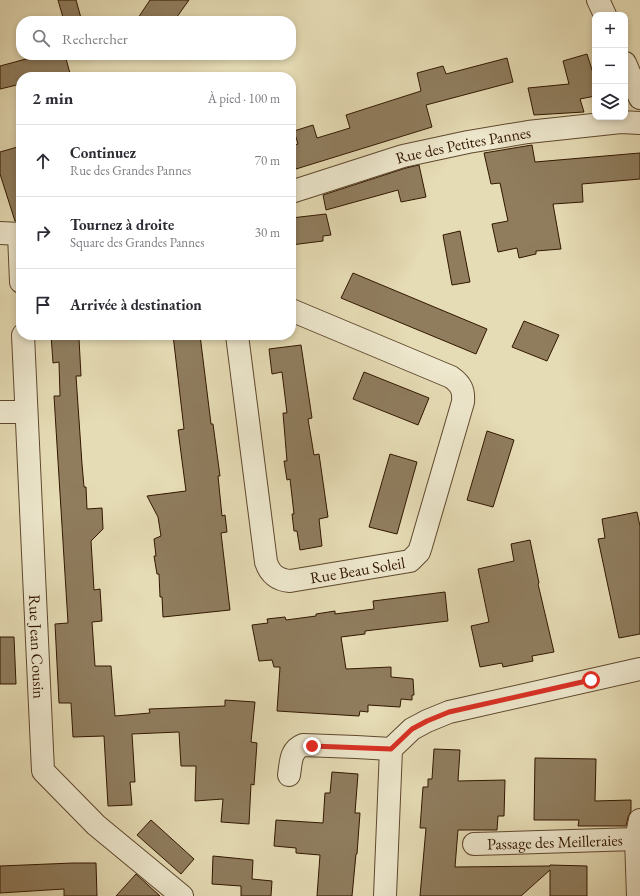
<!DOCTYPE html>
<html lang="fr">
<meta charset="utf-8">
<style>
body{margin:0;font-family:"EB Garamond",serif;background:#f7f7f7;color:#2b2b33}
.controls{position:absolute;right:12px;top:12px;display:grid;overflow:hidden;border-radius:8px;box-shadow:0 2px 6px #0003}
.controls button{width:36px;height:36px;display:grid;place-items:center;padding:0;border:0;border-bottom:1px solid #e1e1e2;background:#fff;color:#2b2b33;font:20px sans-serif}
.stop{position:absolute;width:12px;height:12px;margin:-9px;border:3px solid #d93025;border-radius:50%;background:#fff}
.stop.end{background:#d93025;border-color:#fff;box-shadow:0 1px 4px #0008}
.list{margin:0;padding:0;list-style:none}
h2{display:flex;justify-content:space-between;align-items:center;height:52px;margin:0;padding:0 16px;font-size:17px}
h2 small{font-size:13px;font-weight:400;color:#7c7c81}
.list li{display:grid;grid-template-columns:26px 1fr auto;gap:12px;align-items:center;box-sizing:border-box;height:72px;padding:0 16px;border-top:1px solid #e1e1e2}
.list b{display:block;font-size:15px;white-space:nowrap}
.list p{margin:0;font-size:13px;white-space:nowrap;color:#7c7c81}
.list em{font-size:13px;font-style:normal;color:#7c7c81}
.icon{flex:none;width:22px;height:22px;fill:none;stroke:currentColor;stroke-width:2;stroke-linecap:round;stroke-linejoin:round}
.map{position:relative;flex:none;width:640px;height:896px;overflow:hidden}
.search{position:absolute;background:#fff;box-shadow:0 2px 6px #0003;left:16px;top:16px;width:280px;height:44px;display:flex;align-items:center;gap:10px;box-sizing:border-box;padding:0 14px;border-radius:16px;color:#7c7c81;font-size:15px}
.panel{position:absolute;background:#fff;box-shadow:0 2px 6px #0003;left:16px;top:72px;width:280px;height:268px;border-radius:16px}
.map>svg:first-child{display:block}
.building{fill:#8f7d5e;stroke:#321700}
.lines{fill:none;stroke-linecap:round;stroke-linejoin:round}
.minor-casing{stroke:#5f482d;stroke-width:24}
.minor{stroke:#eee8ce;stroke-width:22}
.route{stroke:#d93025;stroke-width:5}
.labels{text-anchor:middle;stroke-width:3.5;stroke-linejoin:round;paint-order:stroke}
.street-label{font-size:16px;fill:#321700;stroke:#eee8ce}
</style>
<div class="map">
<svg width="640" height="896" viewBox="0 0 640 896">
<rect width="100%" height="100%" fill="#e5dbb4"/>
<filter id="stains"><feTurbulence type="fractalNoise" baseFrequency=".005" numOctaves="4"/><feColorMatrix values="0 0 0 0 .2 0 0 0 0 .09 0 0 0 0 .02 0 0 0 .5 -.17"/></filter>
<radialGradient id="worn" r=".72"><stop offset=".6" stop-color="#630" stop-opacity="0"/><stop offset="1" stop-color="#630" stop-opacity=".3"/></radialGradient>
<g class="building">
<polygon points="58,0 76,0 81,18 64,21"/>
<polygon points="150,0 189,0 174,21 136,21"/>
<polygon points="587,54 595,79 595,96 580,99 584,112 534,115 528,88 569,84 563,61"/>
<polygon points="41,55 65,55 71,77 21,77 21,84 0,89 0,66"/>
<polygon points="507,58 513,82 426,105 432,127 296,169 291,152 291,146 298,144 294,131 313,125 317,138 350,128 346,115 421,91 417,73 443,66 446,74"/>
<polygon points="532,145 535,162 640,153 640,179 582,184 583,202 553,204 561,249 536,251 536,254 519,258 517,248 498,252 492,224 508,221 500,183 491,184 484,153"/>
<polygon points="21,146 21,221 15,221 0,174 0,152"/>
<polygon points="419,165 426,197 401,202 398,190 326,210 323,195 406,168"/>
<polygon points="326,214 331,235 323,236 323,241 291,245 291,218"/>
<polygon points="460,231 470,282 452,285 443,235"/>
<polygon points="353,273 487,329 476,354 341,298"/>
<polygon points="524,321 559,335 547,361 512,347"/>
<polygon points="51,335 71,335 72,339 79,339 81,376 76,376 82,464 84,487 86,487 87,509 102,508 103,529 91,541 94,590 100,589 102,621 92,622 95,666 111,666 115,716 150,713 149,709 225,706 225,700 255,702 251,742 257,743 254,785 251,784 249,824 221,822 223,799 195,801 196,766 181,766 179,732 132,734 135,782 130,782 132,805 108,806 104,736 73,737 71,703 59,703 55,624 68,623 54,396 60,396 59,362 53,363"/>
<polygon points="173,335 200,335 211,424 213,424 220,476 218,476 222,516 225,515 227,532 221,533 230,610 163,617 162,597 160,597 159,574 157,574 154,556 156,556 154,539 161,536 158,517 147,496 186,491 178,430 184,429"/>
<polygon points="301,345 312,418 308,419 314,455 319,454 328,517 319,519 322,546 300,550 297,531 294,531 292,514 294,514 290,479 287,480 284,461 287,461 283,413 287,413 282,372 272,374 269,349"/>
<polygon points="364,372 429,398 418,425 353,399"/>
<polygon points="487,431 514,440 493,507 467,500"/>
<polygon points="390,454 417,462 397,534 369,527"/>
<polygon points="637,512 640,526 640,634 619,638 598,539 605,538 602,519"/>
<polygon points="530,540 539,583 538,584 554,652 532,656 533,661 503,667 502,663 480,667 471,626 489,622 478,569 514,561 511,544"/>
<polygon points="445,592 448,621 365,631 365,634 341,637 346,669 391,667 391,677 413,679 414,695 412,695 412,700 401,699 400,707 368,705 368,712 360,711 359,716 277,711 280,667 274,667 272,660 259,661 252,625 268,623 267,619 285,617 286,620 316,616 316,614 335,611 335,614 374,609 373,601"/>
<polygon points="0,637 14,637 16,684 0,684"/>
<polygon points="434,749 460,750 458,781 505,780 504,816 498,816 497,830 458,830 455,867 550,866 550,865 587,866 587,896 550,896 550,870 521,896 420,896 426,828 420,828 423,787 428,787 428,779 432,779"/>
<polygon points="535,758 596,759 595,801 631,800 631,811 628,817 626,826 578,826 579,820 534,820"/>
<polygon points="332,772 358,774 355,813 360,813 357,854 356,854 352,896 317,896 320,855 296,853 296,848 274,846 276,820 323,823 325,793 330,793"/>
<polygon points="151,820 194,859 181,874 137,835"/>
<polygon points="213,856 253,860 252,879 272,881 271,896 241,896 241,886 212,884"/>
<polygon points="73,863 96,863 97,896 64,896 64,889 0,893 0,866"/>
<polygon points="136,874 160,896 116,896"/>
</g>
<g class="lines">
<g class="minor-casing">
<g id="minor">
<polyline points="598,0 605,15"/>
<polyline points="625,63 640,98"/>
<path id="s1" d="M291,192l112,-36 65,-14 60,-10 93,-10 19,1"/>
<polyline points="0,233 21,234"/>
<polyline points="19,234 21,282"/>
<path id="s2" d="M23,335l20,436 53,54 86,71"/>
<path id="s3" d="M237,335l29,227c4,12 11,18 24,19l120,-20 9,-9 2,-6 42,-144c1,-12 -2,-18 -12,-25l-160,-67"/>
<polyline points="0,412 26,412"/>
<path d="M289,775c2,-12 1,-25 14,-30l53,2 35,2"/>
<path id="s4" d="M474,844l162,-5"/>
<polyline points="385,896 391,749 412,729 427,721 449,712 640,669"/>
<polyline points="638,896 636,839 640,820"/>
</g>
</g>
<use href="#minor" class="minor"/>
</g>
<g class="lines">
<polyline class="route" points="312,746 391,749 412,729 427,721 449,712 591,680"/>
</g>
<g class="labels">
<g class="street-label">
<text dy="6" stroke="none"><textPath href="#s1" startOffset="179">Rue des Petites Pannes</textPath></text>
<text dy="6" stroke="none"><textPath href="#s3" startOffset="330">Rue Beau Soleil</textPath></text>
<text dy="6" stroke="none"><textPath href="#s2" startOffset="312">Rue Jean Cousin</textPath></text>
<text dy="6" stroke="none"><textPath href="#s4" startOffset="81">Passage des Meilleraies</textPath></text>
</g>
</g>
<rect width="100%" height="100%" filter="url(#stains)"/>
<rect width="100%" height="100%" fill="url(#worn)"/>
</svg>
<div class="controls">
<button>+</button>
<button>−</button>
<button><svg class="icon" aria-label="layers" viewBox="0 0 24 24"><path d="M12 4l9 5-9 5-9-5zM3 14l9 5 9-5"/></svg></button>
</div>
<div class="stop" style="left:591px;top:680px"></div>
<div class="stop end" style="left:312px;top:746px"></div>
<div class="search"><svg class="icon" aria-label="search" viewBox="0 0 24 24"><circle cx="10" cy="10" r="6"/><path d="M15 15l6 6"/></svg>Rechercher</div>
<section class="panel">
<h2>2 min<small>À pied · 100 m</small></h2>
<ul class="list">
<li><svg class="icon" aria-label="ahead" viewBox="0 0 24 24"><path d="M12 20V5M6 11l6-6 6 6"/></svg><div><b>Continuez</b><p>Rue des Grandes Pannes</p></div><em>70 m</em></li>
<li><svg class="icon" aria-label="right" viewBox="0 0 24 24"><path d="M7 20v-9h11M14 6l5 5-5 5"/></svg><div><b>Tournez à droite</b><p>Square des Grandes Pannes</p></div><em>30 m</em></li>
<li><svg class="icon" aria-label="arrive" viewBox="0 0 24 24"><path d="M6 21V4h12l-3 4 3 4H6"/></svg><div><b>Arrivée à destination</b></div></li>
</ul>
</section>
</div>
